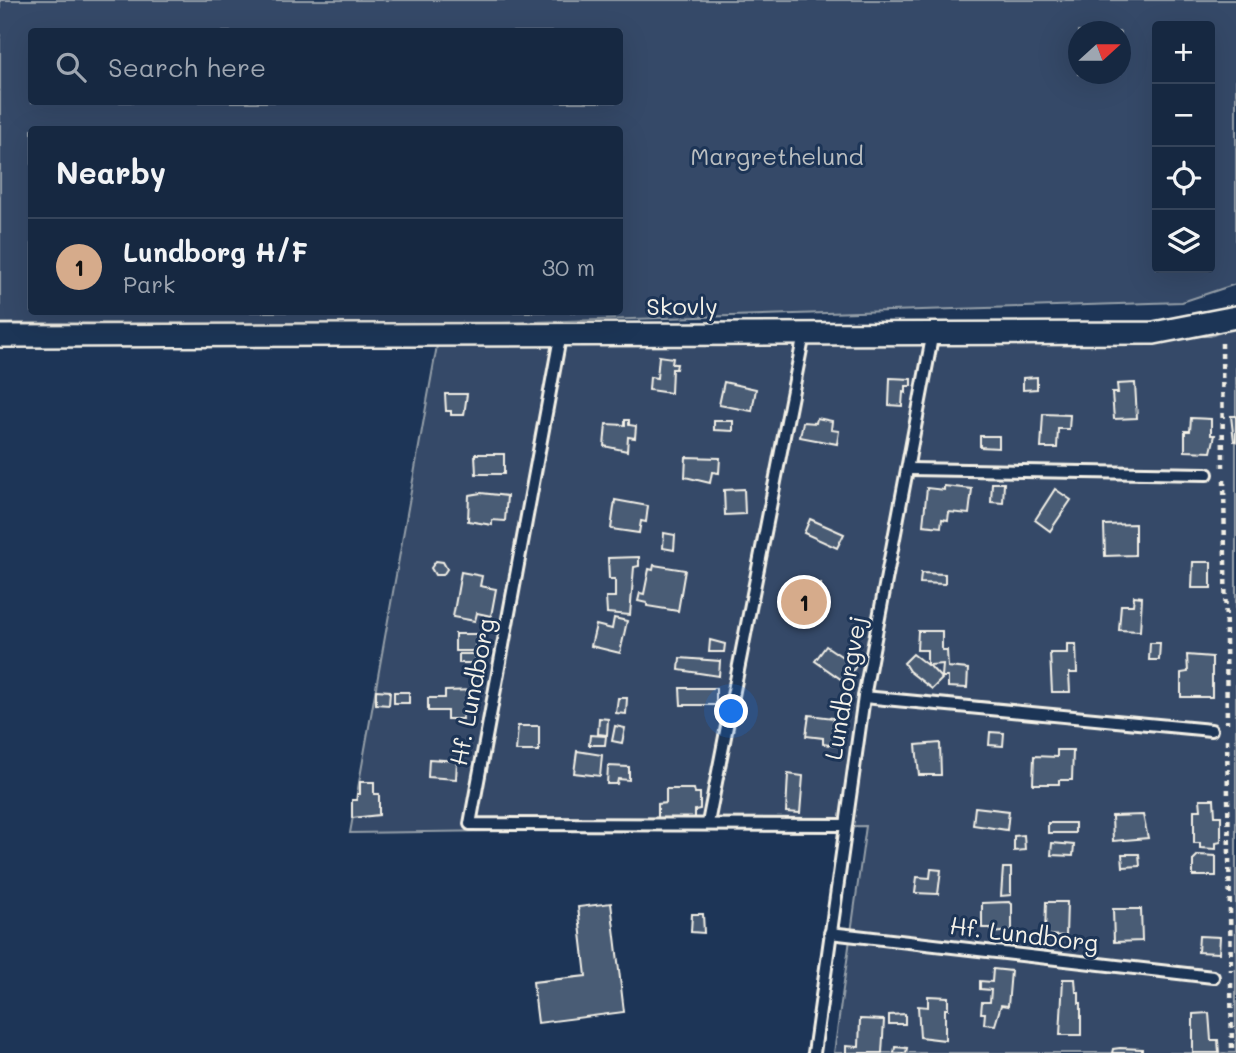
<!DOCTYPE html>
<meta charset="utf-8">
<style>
body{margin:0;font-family:Mali,sans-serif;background:#1f3048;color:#f1f3f6}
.controls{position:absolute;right:21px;top:21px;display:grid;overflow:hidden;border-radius:7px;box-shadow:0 7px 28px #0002}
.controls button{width:63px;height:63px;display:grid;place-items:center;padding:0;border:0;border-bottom:2px solid #35445a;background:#162841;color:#f1f3f6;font:35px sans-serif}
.compass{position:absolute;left:1068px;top:21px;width:63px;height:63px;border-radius:50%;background:#162841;box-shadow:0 7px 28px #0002;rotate:69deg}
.you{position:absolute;left:732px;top:712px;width:24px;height:24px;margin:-18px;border:5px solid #fff;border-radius:50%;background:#1a73e8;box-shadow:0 0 0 10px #1a73e833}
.badge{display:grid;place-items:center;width:46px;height:46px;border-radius:50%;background:#d6ab8b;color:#111;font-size:23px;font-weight:700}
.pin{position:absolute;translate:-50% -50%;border:4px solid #fff;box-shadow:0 2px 7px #0006}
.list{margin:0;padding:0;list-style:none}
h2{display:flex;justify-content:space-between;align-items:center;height:91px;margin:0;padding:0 28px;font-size:30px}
h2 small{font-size:23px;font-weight:400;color:#9ea6b1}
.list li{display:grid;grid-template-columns:46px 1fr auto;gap:21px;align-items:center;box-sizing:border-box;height:98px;padding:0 28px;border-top:2px solid #35445a}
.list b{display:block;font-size:26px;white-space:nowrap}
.list p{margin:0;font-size:23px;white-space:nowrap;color:#9ea6b1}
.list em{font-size:23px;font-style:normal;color:#9ea6b1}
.icon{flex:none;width:38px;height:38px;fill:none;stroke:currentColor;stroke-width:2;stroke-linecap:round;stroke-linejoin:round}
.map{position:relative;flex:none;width:1236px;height:1053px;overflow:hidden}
.search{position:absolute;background:#162841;box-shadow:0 7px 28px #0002;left:28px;top:28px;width:595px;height:77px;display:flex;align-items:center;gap:18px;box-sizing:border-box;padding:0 24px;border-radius:7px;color:#9ea6b1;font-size:26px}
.panel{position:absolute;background:#162841;box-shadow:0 7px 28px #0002;left:28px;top:126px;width:595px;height:189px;border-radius:7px}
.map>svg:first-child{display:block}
.green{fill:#354a67;stroke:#949ea8;stroke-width:2;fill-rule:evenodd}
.building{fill:#485b74;stroke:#f4f1e8;stroke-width:2}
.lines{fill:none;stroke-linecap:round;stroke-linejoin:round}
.service-casing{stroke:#f4f1e8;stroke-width:16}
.minor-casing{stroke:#f4f1e8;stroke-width:26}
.path{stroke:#f4f1e8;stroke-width:4.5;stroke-dasharray:5 5;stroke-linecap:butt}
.service{stroke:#1d3557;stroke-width:10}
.minor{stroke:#1d3557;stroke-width:21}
.labels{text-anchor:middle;stroke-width:6;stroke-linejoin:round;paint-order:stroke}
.park-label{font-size:24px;fill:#bbbfc1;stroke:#1d3557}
.street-label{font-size:24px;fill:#f4f1e8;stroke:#1d3557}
</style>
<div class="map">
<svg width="1236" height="1053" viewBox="0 0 1236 1053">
<rect width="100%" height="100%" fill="#1d3557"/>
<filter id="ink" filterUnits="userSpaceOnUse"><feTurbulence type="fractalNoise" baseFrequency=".0143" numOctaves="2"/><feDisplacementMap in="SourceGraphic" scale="14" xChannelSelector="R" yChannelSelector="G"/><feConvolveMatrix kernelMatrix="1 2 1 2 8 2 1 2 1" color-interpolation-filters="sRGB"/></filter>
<g filter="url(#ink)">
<g class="green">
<path d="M0,0h1236v284l-54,18 -744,23 -438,-2zM1157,26h53v242h-53zM32,32h588v70h-588zM1078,32h42v42h-42zM32,130h588v182h-588z"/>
<polygon points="1236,327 1236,1053 834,1053 866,826 350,833 438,340 1210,336"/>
</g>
<g class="building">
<polygon points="659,356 673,358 672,364 677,364 676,369 672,369 671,393 649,390 650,377 657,378"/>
<polygon points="1037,377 1037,389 1023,390 1023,378"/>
<polygon points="890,378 911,379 911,386 906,386 906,393 903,392 902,406 889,405"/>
<polygon points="724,382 756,389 752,411 719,405"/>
<polygon points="1135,383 1137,418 1114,419 1112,393 1118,393 1117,384"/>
<polygon points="445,394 467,394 464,415 451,415 451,411 446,411"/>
<polygon points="1043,414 1070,415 1069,429 1058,429 1057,448 1041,448"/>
<polygon points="1231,416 1236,416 1236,441 1234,441"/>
<polygon points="817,418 832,421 831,430 839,431 837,444 800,437 803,422 816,423"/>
<polygon points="1191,418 1211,419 1211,435 1215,435 1211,452 1185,451 1185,431 1190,431"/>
<polygon points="625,420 629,420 629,425 636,426 635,438 628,437 627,451 604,446 606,424 625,425"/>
<polygon points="714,421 733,421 733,431 714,430"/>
<polygon points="980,436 999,436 999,448 980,447"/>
<polygon points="475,454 504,454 504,474 476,474"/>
<polygon points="686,457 720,458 719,473 712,472 710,483 685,477"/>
<polygon points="992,483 1004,483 1003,503 991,502"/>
<polygon points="944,486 972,489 969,514 949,512 948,520 942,519 941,527 923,525 927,488 944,490"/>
<polygon points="744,489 745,514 725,515 724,490"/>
<polygon points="1055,489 1071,500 1050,531 1035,520"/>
<polygon points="481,493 507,496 505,521 492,520 492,525 468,521 469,495"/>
<polygon points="615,500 648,506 646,522 641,521 639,533 611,529"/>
<polygon points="810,519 844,534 837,548 804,533"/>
<polygon points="1135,524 1135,555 1105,556 1104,525"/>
<polygon points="664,533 675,535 674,550 663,548"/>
<polygon points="639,557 639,566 634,567 630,615 607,613 606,597 615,597 615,579 609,579 608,558"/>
<polygon points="436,561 443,562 447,569 443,575 435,575 431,568"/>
<polygon points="1193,562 1211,562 1211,588 1192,588"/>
<polygon points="654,565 685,570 678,611 647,606 647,603 638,601 640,593 644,594 649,569 653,570"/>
<polygon points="461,572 482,576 480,586 496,589 491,616 477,613 475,621 453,617"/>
<polygon points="921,573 945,574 945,584 920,583"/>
<polygon points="787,584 821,584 821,609 811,609 811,605 787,605"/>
<polygon points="1134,596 1142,597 1140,631 1119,630 1121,605 1133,605"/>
<polygon points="614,618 627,621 620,653 591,646 596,625 612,629"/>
<polygon points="918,631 942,631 942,650 947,650 948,667 968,669 967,688 948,687 948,677 942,677 943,664 929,665 942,679 932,689 909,671 904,663 913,654 927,665 927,650 917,650"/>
<rect x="455" y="634" width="21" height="17"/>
<polygon points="710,640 725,644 724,652 709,652"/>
<polygon points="1150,643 1160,643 1159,660 1149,660"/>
<polygon points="1067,644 1076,644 1077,673 1069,673 1070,692 1052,692 1050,653 1067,653"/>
<polygon points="826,646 856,666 845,682 815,661"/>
<polygon points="459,654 476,654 475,663 459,663"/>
<polygon points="1187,655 1212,657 1212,697 1181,697 1181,673 1188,672"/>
<polygon points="680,658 720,661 719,676 679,670"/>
<polygon points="680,688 716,688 716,705 681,705"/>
<polygon points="376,690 390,691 389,705 376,704"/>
<polygon points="476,690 476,711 462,711 463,719 447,719 447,711 428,711 428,698 445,698 445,691"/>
<rect x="394" y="692" width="15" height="11"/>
<polygon points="618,698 627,698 626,714 616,713"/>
<polygon points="809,715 834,718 832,732 838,733 836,746 823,744 823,738 806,736"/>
<polygon points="599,718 608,719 607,735 598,734"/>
<polygon points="518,726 539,726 539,751 516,751"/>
<polygon points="615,726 625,728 622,743 612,741"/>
<polygon points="990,732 1004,733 1003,746 989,745"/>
<polygon points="590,735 606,736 605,745 589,745"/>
<polygon points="940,743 941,775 919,775 916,745"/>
<polygon points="1057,750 1073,750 1072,780 1059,780 1059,784 1033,784 1034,756 1057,757"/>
<polygon points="577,751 602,755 600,776 574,773"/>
<polygon points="429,759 457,761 456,779 428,777"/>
<polygon points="608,766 629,767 629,780 618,779 617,784 607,784"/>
<polygon points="788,774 803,776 800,813 786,812"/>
<polygon points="360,782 374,782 374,794 379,794 379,815 352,818 352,800 357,800 357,794 360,794"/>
<polygon points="666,789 694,789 695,793 700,793 700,809 695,810 695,818 658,818 658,804 666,803"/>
<polygon points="1200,799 1214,799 1215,816 1221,816 1221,842 1216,843 1216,849 1200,848 1200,843 1194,843 1194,810 1201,810"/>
<polygon points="975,807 1009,811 1007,830 973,825"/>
<polygon points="1143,815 1148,838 1113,841 1112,816"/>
<rect x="1048" y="823" width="27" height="10"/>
<polygon points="1024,835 1025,850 1014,851 1014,836"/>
<polygon points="1052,843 1074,845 1073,856 1051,855"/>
<polygon points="1122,854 1139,854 1140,866 1123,867"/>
<polygon points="1198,855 1216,856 1216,876 1193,876 1193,860"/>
<polygon points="1003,868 1011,868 1011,895 1001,896"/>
<polygon points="931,869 941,870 938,894 915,893 917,877 930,878"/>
<polygon points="1009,902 1012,904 1012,931 991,933 991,928 982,928 982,903"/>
<polygon points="1046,902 1067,902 1066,936 1045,935"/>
<polygon points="611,903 624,1012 538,1023 533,982 586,976 578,907"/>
<polygon points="1113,909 1141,909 1142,941 1114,942"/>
<polygon points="692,914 703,914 704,933 691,932"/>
<polygon points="1199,936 1220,937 1219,953 1198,952"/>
<polygon points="993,969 1011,971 1008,1006 1001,1005 995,1025 984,1024 985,1013 981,1013 982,1002 990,1002 991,990 980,989 980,981 992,982"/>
<polygon points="1063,979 1075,979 1076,992 1079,992 1079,1003 1081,1003 1081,1035 1060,1035"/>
<polygon points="928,996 948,997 948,1009 945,1009 945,1040 920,1037 918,1006 928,1007"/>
<polygon points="1209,1013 1211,1040 1218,1040 1219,1053 1193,1053 1193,1014"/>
<polygon points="905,1014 905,1024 889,1024 889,1015"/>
<polygon points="860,1019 884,1020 882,1053 846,1053 846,1046 859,1047"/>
<polygon points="895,1047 907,1048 906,1053 894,1053"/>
<polygon points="1120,1048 1142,1049 1142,1053 1112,1053 1113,1049"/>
</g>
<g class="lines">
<g class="service-casing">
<g id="service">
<polyline points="561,332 470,824 845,825"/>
<polyline points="909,469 1207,474"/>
<polyline points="864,697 1211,730"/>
<polyline points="708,823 804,334"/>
<polyline points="830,933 1213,977"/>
<polyline points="814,1053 864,697 933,332"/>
</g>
</g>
<g class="minor-casing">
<polyline id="minor" points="0,336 1154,333 1236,317"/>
</g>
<g class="path">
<polyline points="1222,343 1223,467"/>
<polyline points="1224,480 1227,723"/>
<polyline points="1227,739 1231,971"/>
<polyline points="1231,983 1232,1053"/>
</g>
<use href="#service" class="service"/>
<use href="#minor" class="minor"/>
</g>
</g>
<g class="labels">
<g class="park-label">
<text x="777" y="165">Margrethelund</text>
</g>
<g class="street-label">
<text x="682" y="315">Skovly</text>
<text transform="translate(846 688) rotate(-80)" y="8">Lundborgvej</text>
<text transform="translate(473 692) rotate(-79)" y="8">Hf. Lundborg</text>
<text transform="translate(1024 935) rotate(7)" y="8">Hf. Lundborg</text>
</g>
</g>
</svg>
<div class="controls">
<button>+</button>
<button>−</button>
<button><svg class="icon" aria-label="locate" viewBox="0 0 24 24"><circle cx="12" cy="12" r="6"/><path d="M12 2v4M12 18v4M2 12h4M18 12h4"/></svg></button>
<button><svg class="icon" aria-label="layers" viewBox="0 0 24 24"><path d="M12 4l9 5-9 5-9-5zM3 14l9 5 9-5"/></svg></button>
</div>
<svg class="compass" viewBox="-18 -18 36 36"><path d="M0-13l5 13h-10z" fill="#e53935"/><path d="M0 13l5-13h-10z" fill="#9ea6b1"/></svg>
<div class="you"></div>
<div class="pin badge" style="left:804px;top:602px">1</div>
<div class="search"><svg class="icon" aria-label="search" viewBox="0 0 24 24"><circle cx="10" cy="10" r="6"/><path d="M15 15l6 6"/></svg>Search here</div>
<section class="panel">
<h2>Nearby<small></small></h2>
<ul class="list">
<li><span class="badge">1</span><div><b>Lundborg H/F</b><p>Park</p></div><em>30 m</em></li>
</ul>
</section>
</div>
